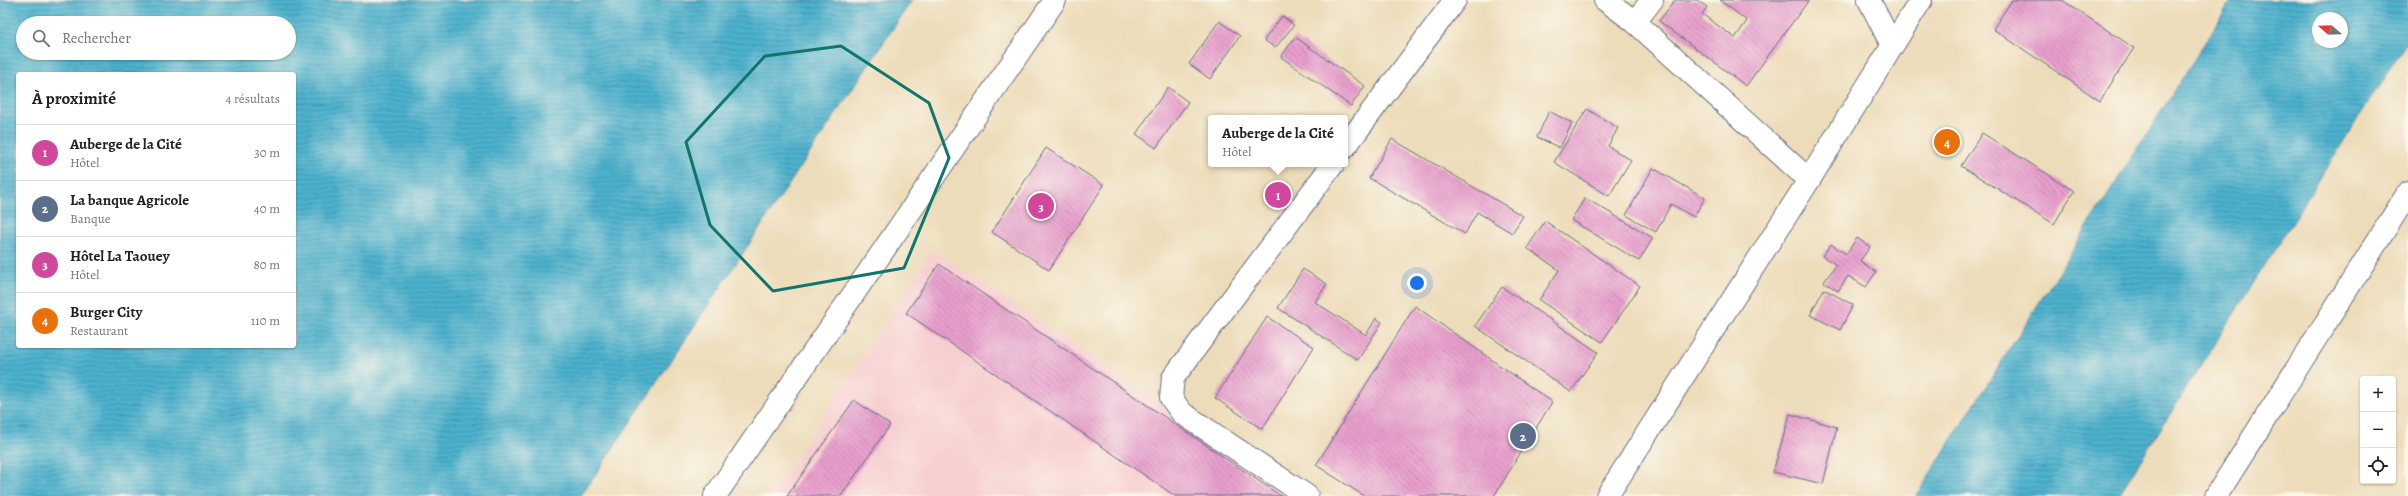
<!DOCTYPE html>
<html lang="fr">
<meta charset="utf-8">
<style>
body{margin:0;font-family:Alegreya,serif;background:#f6f6f6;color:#202124}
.controls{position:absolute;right:12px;bottom:12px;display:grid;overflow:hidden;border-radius:4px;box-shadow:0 1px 3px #0004}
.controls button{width:36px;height:36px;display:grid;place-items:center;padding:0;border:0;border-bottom:1px solid #e0e0e0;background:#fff;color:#202124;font:20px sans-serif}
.compass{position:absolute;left:2312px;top:12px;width:36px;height:36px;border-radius:50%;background:#fff;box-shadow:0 1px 3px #0004;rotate:289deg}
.you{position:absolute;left:1417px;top:283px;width:14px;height:14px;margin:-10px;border:3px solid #fff;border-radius:50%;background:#1a73e8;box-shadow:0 0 0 6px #1a73e833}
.badge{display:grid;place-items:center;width:26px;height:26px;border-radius:50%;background:#111827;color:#fff;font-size:13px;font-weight:700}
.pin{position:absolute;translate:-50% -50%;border:2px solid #fff;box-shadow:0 1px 4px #0006}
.popup{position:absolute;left:1208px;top:115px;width:140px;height:52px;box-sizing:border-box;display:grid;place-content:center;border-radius:4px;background:#fff;filter:drop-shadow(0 1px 3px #0005);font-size:13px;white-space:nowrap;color:#757577}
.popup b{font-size:15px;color:#202124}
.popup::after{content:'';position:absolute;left:50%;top:100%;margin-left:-8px;border:8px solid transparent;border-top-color:#fff}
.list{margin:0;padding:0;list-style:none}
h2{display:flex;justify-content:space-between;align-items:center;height:52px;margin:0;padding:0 16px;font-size:17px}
h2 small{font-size:13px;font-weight:400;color:#757577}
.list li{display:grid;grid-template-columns:26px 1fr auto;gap:12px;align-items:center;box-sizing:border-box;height:56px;padding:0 16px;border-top:1px solid #e0e0e0}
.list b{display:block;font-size:15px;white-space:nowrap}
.list p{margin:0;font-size:13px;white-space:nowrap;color:#757577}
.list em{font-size:13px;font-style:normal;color:#757577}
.icon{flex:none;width:22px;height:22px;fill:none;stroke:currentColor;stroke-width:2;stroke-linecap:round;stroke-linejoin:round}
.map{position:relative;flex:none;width:2408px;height:496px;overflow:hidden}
.search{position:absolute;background:#fff;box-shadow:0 1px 3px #0004;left:16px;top:16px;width:280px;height:44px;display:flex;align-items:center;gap:10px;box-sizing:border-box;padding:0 14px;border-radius:22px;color:#757577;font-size:15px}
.panel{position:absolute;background:#fff;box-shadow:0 1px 3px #0004;left:16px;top:72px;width:280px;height:276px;border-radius:4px}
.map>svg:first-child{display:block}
.built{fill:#f7cfd0}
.water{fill:url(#water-rules);stroke:#347096;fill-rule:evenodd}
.building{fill:url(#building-back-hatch)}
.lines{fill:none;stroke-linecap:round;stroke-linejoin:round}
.minor-casing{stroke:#646c7e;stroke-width:24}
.primary-casing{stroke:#646c7e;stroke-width:24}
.minor{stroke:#fff;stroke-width:22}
.primary{stroke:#fff;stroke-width:22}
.marked{fill:none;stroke:#0f766e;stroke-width:3;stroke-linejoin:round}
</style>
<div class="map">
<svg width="2408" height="496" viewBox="0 0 2408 496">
<defs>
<pattern id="water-rules" width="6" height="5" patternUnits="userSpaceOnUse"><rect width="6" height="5" fill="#4eb2cd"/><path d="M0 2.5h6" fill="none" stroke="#4091aa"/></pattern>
<pattern id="building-back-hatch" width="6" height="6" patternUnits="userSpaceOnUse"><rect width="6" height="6" fill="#e89fcc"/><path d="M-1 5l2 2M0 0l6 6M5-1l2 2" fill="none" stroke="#bb82a9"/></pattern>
</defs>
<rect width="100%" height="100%" fill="#fbf7ec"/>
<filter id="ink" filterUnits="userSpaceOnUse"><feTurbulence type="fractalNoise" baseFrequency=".025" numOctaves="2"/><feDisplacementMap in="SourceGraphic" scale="8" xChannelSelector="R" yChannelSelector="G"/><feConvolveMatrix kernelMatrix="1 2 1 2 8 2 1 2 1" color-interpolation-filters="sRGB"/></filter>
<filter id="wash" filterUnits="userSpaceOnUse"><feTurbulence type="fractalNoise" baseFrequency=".012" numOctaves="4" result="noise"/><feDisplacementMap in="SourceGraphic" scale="16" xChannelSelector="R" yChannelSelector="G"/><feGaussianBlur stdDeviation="0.9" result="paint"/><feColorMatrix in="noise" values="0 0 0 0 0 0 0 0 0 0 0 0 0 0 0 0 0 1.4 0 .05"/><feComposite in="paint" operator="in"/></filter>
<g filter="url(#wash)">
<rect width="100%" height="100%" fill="#eddcb9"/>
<polygon class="built" points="933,250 1299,496 770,496"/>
<g class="water">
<path d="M0,0h912l-331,496h-581zM23,23h266v30h-266zM18,74h276v272h-276z"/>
<path d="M2232,0h176v40l-290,456h-202zM2318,18h24v24h-24z"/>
</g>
<g id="blocks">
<g class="building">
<polygon points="1675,0 1697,0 1707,7 1702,14 1735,38 1747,21 1720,0 1809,0 1746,86 1659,21"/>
<polygon points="2012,0 2062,0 2134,48 2100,101 1993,29"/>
<polygon points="1282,16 1294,25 1275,48 1264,40"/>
<polygon points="1219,21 1240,36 1210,79 1189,64"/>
<polygon points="1295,37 1365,86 1351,106 1281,57"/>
<polygon points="1168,87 1188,102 1156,148 1136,134"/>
<polygon points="1587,109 1618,128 1608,146 1631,160 1609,196 1554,162"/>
<polygon points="1549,111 1572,123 1560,148 1537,137"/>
<polygon points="1982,133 2074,191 2054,224 1961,166"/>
<polygon points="1392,139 1523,216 1512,233 1477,212 1465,234 1369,178"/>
<polygon points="1046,148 1104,185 1049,270 992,232"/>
<polygon points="1653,168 1705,198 1694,217 1671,204 1656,232 1626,215"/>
<polygon points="1585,198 1653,238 1639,261 1571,220"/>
<polygon points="1545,221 1640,286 1602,342 1539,300 1559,270 1527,248"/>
<polygon points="1857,238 1870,247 1860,261 1876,272 1866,287 1848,276 1838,291 1824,282 1836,265 1822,256 1831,244 1846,254"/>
<polygon points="939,264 1281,496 1175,496 906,313"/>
<polygon points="1303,269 1327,284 1315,302 1366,335 1376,318 1382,322 1358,360 1278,308"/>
<polygon points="1502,287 1598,352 1571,392 1475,326"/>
<polygon points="1824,289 1853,305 1840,330 1810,315"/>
<polygon points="1415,306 1552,402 1494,496 1364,496 1316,465"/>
<polygon points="1267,317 1314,347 1262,429 1215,398"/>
<polygon points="854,400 890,425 841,496 787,496"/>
<polygon points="1790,414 1837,427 1823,484 1773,472"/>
</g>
</g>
</g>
<g filter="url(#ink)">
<use href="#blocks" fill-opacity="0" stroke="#646c7e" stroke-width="1"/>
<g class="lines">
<g class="minor-casing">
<g id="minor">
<polyline points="1605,0 1635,22 1809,180"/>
<polyline points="1869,0 1892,45"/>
<polyline points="1635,22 1652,0"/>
<polyline points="1345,147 1455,0"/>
<polyline points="715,496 1055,0"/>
<polyline points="1307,496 1182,413 1171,398 1173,378 1333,164"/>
<polyline points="2216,496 2408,193"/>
</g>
</g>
<g class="primary-casing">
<polyline id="primary" points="1607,496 1809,180 1921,0"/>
</g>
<use href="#minor" class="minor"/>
<use href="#primary" class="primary"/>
</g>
</g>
<path class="marked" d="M841,46l88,57 20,55 -45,110 -131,23 -63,-66 -24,-83 79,-86z"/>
</svg>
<div class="controls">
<button>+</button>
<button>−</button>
<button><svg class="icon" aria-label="locate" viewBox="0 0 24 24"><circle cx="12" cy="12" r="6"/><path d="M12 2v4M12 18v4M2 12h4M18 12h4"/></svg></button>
</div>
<svg class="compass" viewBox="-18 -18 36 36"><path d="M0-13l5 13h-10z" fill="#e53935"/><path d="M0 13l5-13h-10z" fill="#757577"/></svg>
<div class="you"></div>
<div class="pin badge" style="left:1278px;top:195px;background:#d1479c">1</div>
<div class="popup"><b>Auberge de la Cité</b>Hôtel</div>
<div class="pin badge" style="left:1523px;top:436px;background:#5c6f8a">2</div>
<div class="pin badge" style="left:1041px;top:206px;background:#d1479c">3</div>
<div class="pin badge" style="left:1947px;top:142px;background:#e8710a">4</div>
<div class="search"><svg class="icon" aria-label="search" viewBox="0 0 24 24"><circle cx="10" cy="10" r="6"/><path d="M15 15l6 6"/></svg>Rechercher</div>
<section class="panel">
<h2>À proximité<small>4 résultats</small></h2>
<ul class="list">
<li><span class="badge" style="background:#d1479c">1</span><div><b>Auberge de la Cité</b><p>Hôtel</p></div><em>30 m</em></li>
<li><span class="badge" style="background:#5c6f8a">2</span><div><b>La banque Agricole</b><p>Banque</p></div><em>40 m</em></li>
<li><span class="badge" style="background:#d1479c">3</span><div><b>Hôtel La Taouey</b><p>Hôtel</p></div><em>80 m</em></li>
<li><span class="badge" style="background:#e8710a">4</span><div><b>Burger City</b><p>Restaurant</p></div><em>110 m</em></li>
</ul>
</section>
</div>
